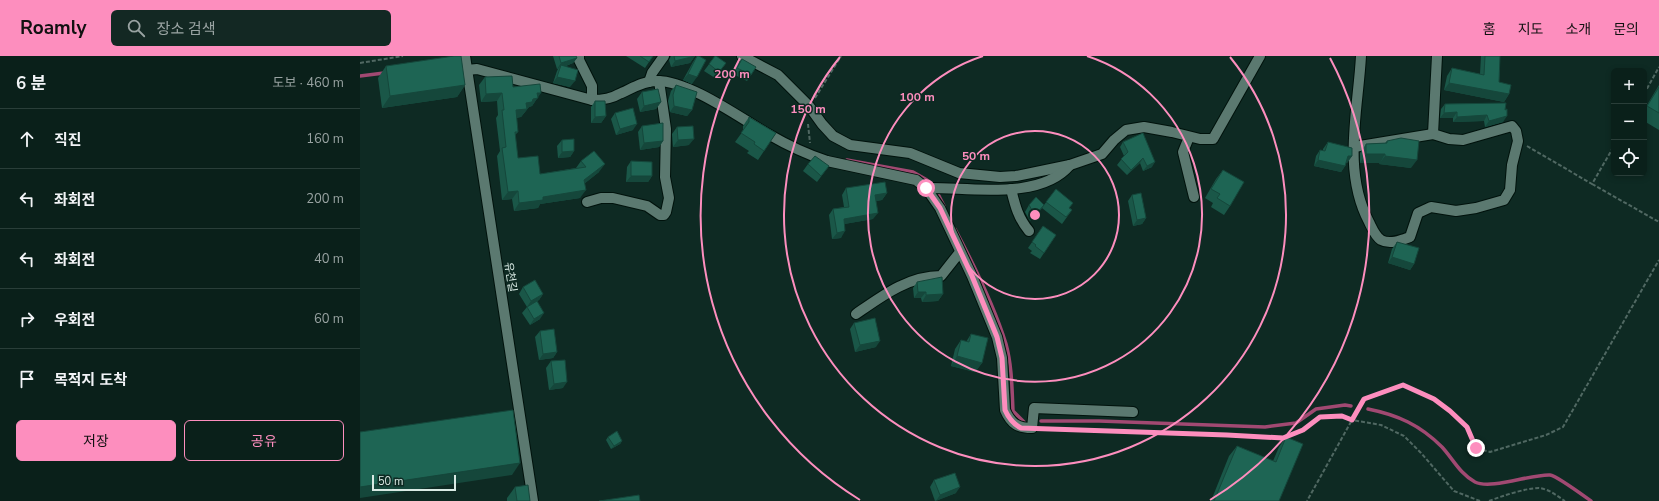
<!DOCTYPE html>
<html lang="ko">
<meta charset="utf-8">
<style>
body{margin:0;font-family:"Nunito Sans","Noto Sans KR",sans-serif;background:#132823;color:#f1f3f6}
.controls{position:absolute;right:12px;top:12px;display:grid;overflow:hidden;border-radius:6px;box-shadow:0 2px 6px #0003}
.controls button{width:36px;height:36px;display:grid;place-items:center;padding:0;border:0;border-bottom:1px solid #2a3e39;background:#0a201a;color:#f1f3f6;font:20px sans-serif}
.scale{position:absolute;left:12px;bottom:10px;width:84px;box-sizing:border-box;padding-left:4px;border:2px solid #d9eae4;border-top:0;font-size:11px;line-height:14px;white-space:nowrap;color:#d9eae4;-webkit-text-stroke:3px #0e2a23;paint-order:stroke}
.stop{position:absolute;width:12px;height:12px;margin:-9px;border:3px solid #fd8ebe;border-radius:50%;background:#fff}
.stop.end{background:#fd8ebe;border-color:#fff;box-shadow:0 1px 4px #0008}
.list{margin:0;padding:0;list-style:none}
h2{display:flex;justify-content:space-between;align-items:center;height:52px;margin:0;padding:0 16px;font-size:17px}
h2 small{font-size:13px;font-weight:400;color:#99a3a2}
.list li{display:grid;grid-template-columns:26px 1fr auto;gap:12px;align-items:center;box-sizing:border-box;height:60px;padding:0 16px;border-top:1px solid #2a3e39}
.list b{display:block;font-size:15px;white-space:nowrap}
.list em{font-size:13px;font-style:normal;color:#99a3a2}
.actions{display:flex;gap:8px;padding:12px 16px}
.actions a{flex:1;padding:9px 0;border:1px solid #fd8ebe;border-radius:6px;text-align:center;font-size:14px;color:#fd8ebe}
.actions .main{background:#fd8ebe;color:#111}
.icon{flex:none;width:22px;height:22px;fill:none;stroke:currentColor;stroke-width:2;stroke-linecap:round;stroke-linejoin:round}
.map{position:relative;flex:none;width:1299px;height:445px;overflow:hidden}
header{display:flex;align-items:center;gap:24px;box-sizing:border-box;height:56px;padding:0 20px;background:#fd8ebe;color:#111}
header strong{font-size:19px}
nav{display:flex;gap:22px;margin-inline-start:auto;font-size:14px}
.search{width:280px;height:36px;background:#132823;display:flex;align-items:center;gap:10px;box-sizing:border-box;padding:0 14px;border-radius:6px;color:#99a3a2;font-size:15px}
main{display:flex}
aside{flex:1;background:#0a201a}
.map>svg:first-child{display:block}
.lines{fill:none;stroke-linecap:round;stroke-linejoin:round}
.stream{stroke:#a14972;stroke-width:3.5}
.street-casing{stroke:#00120c;stroke-width:12}
.secondary-casing{stroke:#00120c;stroke-width:12}
.path{stroke:#506862;stroke-width:2;stroke-dasharray:4 2;stroke-linecap:butt}
.street{stroke:#5b7970;stroke-width:10}
.secondary{stroke:#5b7970;stroke-width:10}
.wall{fill:#1a5748}
.shaded-wall{fill:#15473b}
.building{fill:#1e6554;stroke:#15473b}
.route{stroke:#fd8ebe;stroke-width:5}
.ring{fill:none;stroke:#fd8ebe;stroke-width:2}
.labels{text-anchor:middle;stroke-width:3;stroke-linejoin:round;paint-order:stroke}
.street-label{font-size:11px;fill:#d9eae4;stroke:#0e2a23}
.centre{fill:#fd8ebe;stroke:#0e2a23;stroke-width:2}
.ring-label{font-size:12px;text-anchor:middle;font-weight:bold;fill:#fd8ebe;stroke:#0e2a23;stroke-width:3;stroke-linejoin:round;paint-order:stroke}
</style>
<header>
<strong>Roamly</strong>
<div class="search"><svg class="icon" aria-label="search" viewBox="0 0 24 24"><circle cx="10" cy="10" r="6"/><path d="M15 15l6 6"/></svg>장소 검색</div>
<nav><a>홈</a><a>지도</a><a>소개</a><a>문의</a></nav>
</header>
<main>
<aside>
<h2>6 분<small>도보 · 460 m</small></h2>
<ul class="list">
<li><svg class="icon" aria-label="ahead" viewBox="0 0 24 24"><path d="M12 20V5M6 11l6-6 6 6"/></svg><div><b>직진</b></div><em>160 m</em></li>
<li><svg class="icon" aria-label="left" viewBox="0 0 24 24"><path d="M17 20v-9H6M10 6l-5 5 5 5"/></svg><div><b>좌회전</b></div><em>200 m</em></li>
<li><svg class="icon" aria-label="left" viewBox="0 0 24 24"><path d="M17 20v-9H6M10 6l-5 5 5 5"/></svg><div><b>좌회전</b></div><em>40 m</em></li>
<li><svg class="icon" aria-label="right" viewBox="0 0 24 24"><path d="M7 20v-9h11M14 6l5 5-5 5"/></svg><div><b>우회전</b></div><em>60 m</em></li>
<li><svg class="icon" aria-label="arrive" viewBox="0 0 24 24"><path d="M6 21V4h12l-3 4 3 4H6"/></svg><div><b>목적지 도착</b></div></li>
</ul>
<div class="actions"><a class="main">저장</a><a>공유</a></div>
</aside>
<div class="map">
<svg width="1299" height="445" viewBox="0 0 1299 445">
<rect width="100%" height="100%" fill="#0e2a23"/>
<g class="lines">
<g class="stream">
<polyline points="0,20 24,17"/>
<polyline points="487,104 553,116 567,124"/>
<polyline points="576,134 584,150"/>
<path d="M595,173c19,36 39,76 51,115 6,22 6,45 7,67l11,11"/>
<path d="M1008,353c30,6 52,16 74,38 11,12 18,27 33,35 16,8 56,-8 75,-7 7,1 34,21 41,26"/>
<polyline points="681,365 739,365 905,371 936,367 956,353 985,349 991,350"/>
</g>
<g class="street-casing">
<g id="street">
<polyline points="219,0 219,4 232,30 232,44"/>
<polyline points="382,0 418,19 449,50 462,68 473,80 490,89 550,97 599,117 640,121 656,120 710,109 742,98 754,84 766,74 784,71 812,76 840,83 853,83 900,0"/>
<path d="M1001,0c-3,55 -19,115 8,166 3,6 6,14 12,18 9,5 21,0 29,-3l8,-24 13,-6 25,4 20,-3 28,-8 6,-10 2,-25 6,-24 -2,-10 -4,-5 -49,14 -14,-1 -16,-5 4,-78"/>
<path d="M107,14l10,-1 115,31c10,0 19,-1 27,-6 12,-5 24,-13 37,-13 32,-1 84,37 112,53 19,11 38,20 59,27l89,19 10,8 14,20 32,68 25,61 5,21 3,52c6,14 13,18 27,18l2,-20 99,4"/>
<polyline points="289,26 292,17 304,0"/>
<polyline points="829,81 823,96 834,141"/>
<polyline points="994,91 1073,78"/>
<path d="M566,132c43,-1 114,13 144,-23"/>
<path d="M651,133c4,16 7,29 18,42"/>
<polyline points="227,146 241,142 253,142 287,150 300,159 304,159 306,156 309,142 305,121 306,73 299,25"/>
<path d="M496,258c26,-18 52,-38 85,-38l19,-24"/>
</g>
</g>
<g class="secondary-casing">
<polyline id="secondary" points="105,0 173,445"/>
</g>
<g class="path">
<polyline points="0,7 43,0"/>
<polyline points="1284,38 1299,11"/>
<polyline points="455,42 481,0"/>
<polyline points="448,68 450,87"/>
<polyline points="1167,90 1232,128 1254,90"/>
<polyline points="1232,128 1299,166"/>
<polyline points="683,373 867,379 923,382 943,375 960,361 982,360 992,364 947,445"/>
<polyline points="1120,445 1094,435 1061,397 1044,380 1021,369 992,364 1004,343 1043,329 1074,343 1090,355 1107,371 1116,392 1130,396 1186,379 1203,371 1299,204"/>
<path d="M1129,445c13,-5 37,-13 50,-13 10,1 18,8 26,13"/>
</g>
<use href="#street" class="street"/>
<use href="#secondary" class="secondary"/>
</g>
<g class="wall">
<polygon points="193,0 216,0 217,2 213,7 206,10 210,31 193,27 197,15 198,13 197,13"/>
<polygon points="266,0 293,0 285,12"/>
<polygon points="311,0 335,0 330,7 311,11 309,4"/>
<polygon points="337,0 332,28 323,24 333,6"/>
<polygon points="355,0 366,7 355,22 344,15"/>
<polygon points="1121,0 1140,0 1139,26 1149,38 1144,46 1084,34 1087,20 1092,12 1120,18"/>
<polygon points="382,3 391,19 387,25 373,18 377,9"/>
<polygon points="26,10 105,29 97,41 22,52 18,22"/>
<polygon points="125,21 153,31 178,41 172,50 169,51 161,61 156,62 158,76 155,79 158,102 180,118 216,112 221,105 239,116 225,127 220,142 180,148 178,152 154,155 152,143 142,144 137,100 140,95 136,62 138,59 137,45 121,46 119,29"/>
<polygon points="316,29 332,54 327,60 310,56 308,45 311,35"/>
<polygon points="1299,29 1299,74 1284,65 1284,54"/>
<polygon points="282,36 301,46 296,53 280,56 277,43"/>
<polygon points="235,45 246,60 241,67 231,67 231,51"/>
<polygon points="1146,47 1143,66 1125,71 1124,65 1093,66 1093,62 1080,62 1081,53 1085,48"/>
<polygon points="255,57 273,74 256,79 251,63"/>
<polygon points="389,61 416,77 398,104 387,97 389,95 375,86 383,75 383,70"/>
<polygon points="282,70 303,85 299,91 280,94 278,76"/>
<polygon points="317,71 329,89 313,91 312,78"/>
<polygon points="783,77 792,111 783,115 780,107 767,119 757,109 764,100 760,91 763,86"/>
<polygon points="202,84 214,95 210,101 198,102 197,90"/>
<polygon points="1027,85 1051,112 1019,108 1020,107 1000,107 1000,97 1006,88 1025,87"/>
<polygon points="968,86 992,100 987,107 986,107 985,110 981,116 954,110 956,100 960,94 963,94 963,93"/>
<polygon points="271,105 292,120 288,126 266,126 267,111"/>
<polygon points="448,108 469,110 457,126 443,115"/>
<polygon points="863,114 870,150 864,159 851,151 853,147 845,142 856,123"/>
<polygon points="486,132 527,137 522,144 516,145 513,163 484,168 481,182 472,183 469,159 473,153 484,151 482,139"/>
<polygon points="696,133 710,152 712,154 702,168 682,152 670,165 665,156 669,149 684,149"/>
<polygon points="772,139 786,162 782,168 773,170 768,145"/>
<polygon points="683,170 696,179 680,203 670,197 672,195 668,192"/>
<polygon points="1037,186 1054,208 1050,214 1028,207 1032,193"/>
<polygon points="557,226 583,238 578,245 562,246 561,242 554,242 553,232"/>
<polygon points="163,231 183,238 179,244 177,245 180,263 170,269 162,257 167,251 159,238"/>
<polygon points="494,267 516,291 495,296 490,273"/>
<polygon points="180,275 197,296 193,302 179,304 175,281"/>
<polygon points="611,278 622,307 615,316 591,310 595,293 601,284 606,286"/>
<polygon points="191,305 203,332 189,334 186,312"/>
<polygon points="248,381 262,385 260,388 251,393 246,384"/>
<polygon points="926,381 919,445 851,445 869,400 877,390 913,405 919,391"/>
<polygon points="574,424 596,437 575,445 570,431"/>
<polygon points="155,431 170,445 147,445 147,442"/>
</g>
<g class="shaded-wall">
<polygon points="335,0 330,7 311,11 315,5"/>
<polygon points="217,2 213,7 200,12 201,9 198,13 197,13 201,7"/>
<polygon points="328,18 337,21 332,28 323,24"/>
<polygon points="197,21 215,25 210,31 193,27"/>
<polygon points="1089,27 1149,38 1144,46 1084,34"/>
<polygon points="105,29 97,41 22,52 30,40"/>
<polygon points="142,37 137,45 121,46 126,38"/>
<polygon points="177,37 181,37 172,50 169,51 161,61 150,62 156,54 166,47"/>
<polygon points="301,46 296,53 280,56 284,50"/>
<polygon points="314,50 332,54 327,60 310,56"/>
<polygon points="1097,56 1093,62 1080,62 1084,57"/>
<polygon points="1127,59 1124,65 1093,66 1097,61"/>
<polygon points="246,60 241,67 231,67 235,61"/>
<polygon points="1147,60 1143,66 1125,71 1129,65"/>
<polygon points="277,68 273,74 256,79 260,73"/>
<polygon points="334,83 329,89 313,91 318,84"/>
<polygon points="303,85 299,91 280,94 284,87"/>
<polygon points="214,95 210,101 198,102 202,96"/>
<polygon points="1006,98 1025,98 1020,107 1000,107"/>
<polygon points="988,100 992,100 987,107 983,107"/>
<polygon points="1025,100 1057,104 1051,112 1019,108"/>
<polygon points="783,102 780,107 767,119 771,114"/>
<polygon points="958,104 985,110 981,116 954,110"/>
<polygon points="795,106 792,111 783,115 787,110"/>
<polygon points="245,108 239,116 219,132 224,124"/>
<polygon points="271,120 292,120 288,126 266,126"/>
<polygon points="226,134 220,142 180,148 178,152 154,155 159,147 183,141"/>
<polygon points="158,135 152,143 142,144 148,136"/>
<polygon points="527,137 522,144 510,146 515,139"/>
<polygon points="684,149 680,155 670,165 675,159"/>
<polygon points="518,157 513,163 479,169 484,163"/>
<polygon points="786,162 782,168 773,170 777,164"/>
<polygon points="485,175 481,182 472,183 477,177"/>
<polygon points="1032,201 1054,208 1050,214 1028,207"/>
<polygon points="558,236 566,236 561,242 554,242"/>
<polygon points="183,238 179,244 167,251 171,245"/>
<polygon points="583,238 578,245 562,246 566,239"/>
<polygon points="184,257 180,263 170,269 174,263"/>
<polygon points="520,285 516,291 495,296 500,289"/>
<polygon points="197,296 193,302 179,304 183,298"/>
<polygon points="597,300 622,307 615,316 591,310"/>
<polygon points="207,326 203,332 189,334 194,328"/>
<polygon points="262,385 260,388 251,393 254,390"/>
<polygon points="160,407 152,419 0,442 0,431"/>
<polygon points="600,431 596,437 576,445 580,439"/>
</g>
<g class="building">
<polygon points="94,0 101,0 105,29 30,40 26,10"/>
<polygon points="199,0 216,0 217,2 201,7"/>
<polygon points="280,0 293,0 289,6"/>
<polygon points="314,0 335,0 315,5"/>
<polygon points="337,0 339,0 346,4 337,21 328,18"/>
<polygon points="355,0 356,0 366,7 359,16 349,8"/>
<polygon points="1125,0 1140,0 1139,26 1151,29 1149,38 1089,27 1092,12 1124,19"/>
<polygon points="382,3 396,11 391,19 377,12"/>
<polygon points="201,9 218,14 215,25 197,21"/>
<polygon points="152,20 153,31 180,28 181,37 177,37 178,42 173,43 172,46 166,47 167,53 156,54 158,76 155,76 158,102 178,100 180,118 226,111 221,105 234,95 245,108 224,124 226,134 183,141 183,144 159,147 158,135 148,136 142,92 146,91 142,54 144,54 142,37 126,38 125,21"/>
<polygon points="316,29 337,36 332,54 314,50 313,39"/>
<polygon points="1299,31 1299,57 1287,50"/>
<polygon points="298,33 301,46 284,50 282,36"/>
<polygon points="235,45 245,45 246,60 235,61"/>
<polygon points="1146,47 1145,54 1147,53 1147,60 1129,65 1127,59 1097,61 1097,56 1084,57 1085,48"/>
<polygon points="273,52 277,68 260,73 255,57"/>
<polygon points="389,61 416,77 404,95 394,88 395,86 381,77 389,66"/>
<polygon points="303,67 303,85 284,87 282,70"/>
<polygon points="333,70 334,83 318,84 317,71"/>
<polygon points="783,77 795,106 787,110 783,102 771,114 761,103 768,96 763,86"/>
<polygon points="1041,82 1059,85 1057,104 1025,100 1025,98 1006,98 1006,88 1027,87 1027,85"/>
<polygon points="214,83 214,95 202,96 202,84"/>
<polygon points="968,86 992,92 992,100 988,100 985,110 958,104 960,94 965,95"/>
<polygon points="455,100 469,110 461,120 448,108"/>
<polygon points="271,105 292,106 292,120 271,120"/>
<polygon points="863,114 884,126 870,150 857,142 860,138 851,133"/>
<polygon points="525,126 527,137 515,139 518,157 484,163 485,175 477,177 473,153 489,151 486,132"/>
<polygon points="696,133 713,147 709,152 712,154 706,161 686,146"/>
<polygon points="781,137 786,162 777,164 772,139"/>
<polygon points="676,141 684,149 675,159 669,149"/>
<polygon points="683,170 696,179 684,197 675,190 676,189 672,186"/>
<polygon points="1037,186 1059,192 1054,208 1032,201"/>
<polygon points="582,221 583,238 566,239 566,236 558,236 557,226"/>
<polygon points="175,224 183,238 171,245 163,231"/>
<polygon points="177,245 184,257 174,263 167,251"/>
<polygon points="515,262 520,285 500,289 494,267"/>
<polygon points="194,273 197,296 183,298 180,275"/>
<polygon points="611,278 628,282 622,307 597,300 601,284 609,286"/>
<polygon points="205,304 207,326 194,328 191,305"/>
<polygon points="153,354 160,407 0,431 0,376"/>
<polygon points="257,375 262,385 254,390 248,381"/>
<polygon points="926,381 943,388 919,445 854,445 877,390 916,406"/>
<polygon points="595,417 600,431 580,439 574,424"/>
<polygon points="168,429 170,445 157,445 155,431"/>
<polygon points="279,439 280,445 239,445"/>
</g>
<g class="lines">
<path class="route" d="M566,132l14,20 32,68 25,61 5,21 3,52c4,9 8,14 16,18l206,7 56,3 20,-8 17,-13 22,-1 10,4 12,-21 39,-14 31,14 16,12 17,16 9,21"/>
</g>
<g class="ring">
<circle cx="675" cy="159" r="84"/>
<path d="M727 0A167 167 0 1 1 623 0"/>
<path d="M870 1A251 251 0 1 1 480 1"/>
<path d="M500 444A334 334 0 0 1 380 2M970 2A334 334 0 0 1 850 444"/>
</g>
<g class="labels">
<g class="street-label">
<text transform="translate(151 221) rotate(81)" y="4">유천길</text>
</g>
</g>
<circle cx="675" cy="159" r="6" class="centre"/>
<g class="ring-label">
<text x="372" y="22">200 m</text>
<text x="557" y="45">100 m</text>
<text x="448" y="57">150 m</text>
<text x="616" y="104">50 m</text>
</g>
</svg>
<div class="controls">
<button>+</button>
<button>−</button>
<button><svg class="icon" aria-label="locate" viewBox="0 0 24 24"><circle cx="12" cy="12" r="6"/><path d="M12 2v4M12 18v4M2 12h4M18 12h4"/></svg></button>
</div>
<div class="scale">50 m</div>
<div class="stop" style="left:566px;top:132px"></div>
<div class="stop end" style="left:1116px;top:392px"></div>
</div>
</main>
